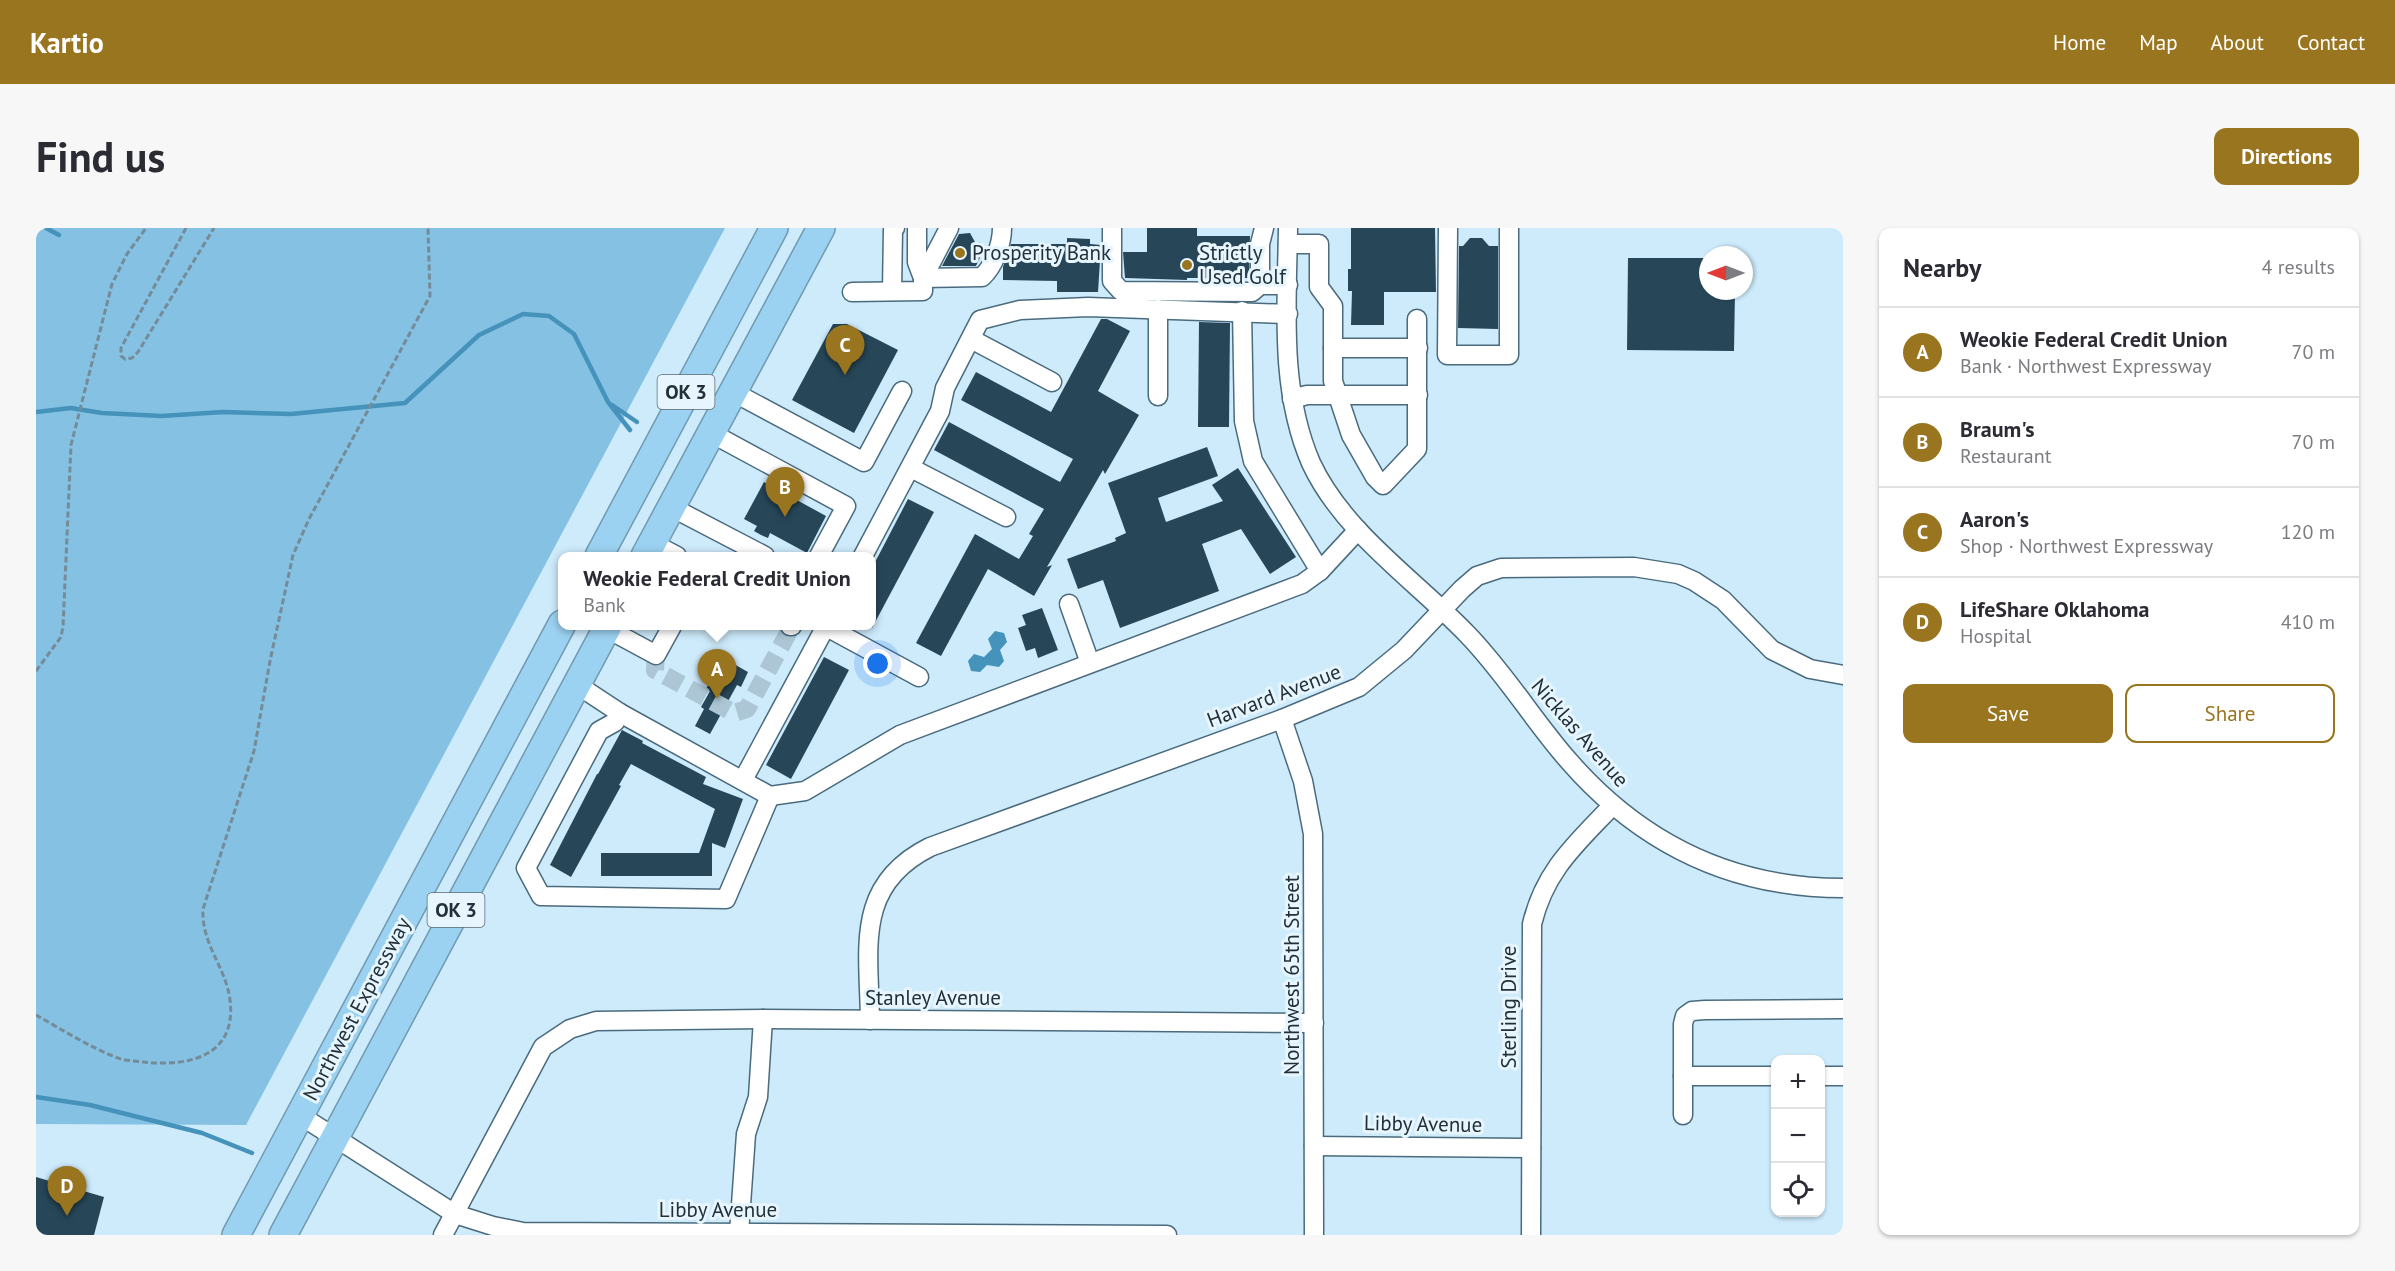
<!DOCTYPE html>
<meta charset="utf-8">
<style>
body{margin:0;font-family:"PT Sans",sans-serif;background:#f7f7f7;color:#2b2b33}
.controls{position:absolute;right:18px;bottom:18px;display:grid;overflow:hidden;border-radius:12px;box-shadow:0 2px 4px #0004}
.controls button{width:54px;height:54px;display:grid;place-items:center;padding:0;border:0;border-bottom:2px solid #e1e1e2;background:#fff;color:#2b2b33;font:30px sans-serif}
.compass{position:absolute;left:1663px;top:18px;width:54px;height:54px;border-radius:50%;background:#fff;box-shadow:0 2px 4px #0004;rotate:270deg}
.you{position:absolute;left:842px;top:436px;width:21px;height:21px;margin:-15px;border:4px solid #fff;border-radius:50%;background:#1a73e8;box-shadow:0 0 0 9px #1a73e833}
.badge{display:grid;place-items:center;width:39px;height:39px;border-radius:50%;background:#9a7520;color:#fff;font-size:20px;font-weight:700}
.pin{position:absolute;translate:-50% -50px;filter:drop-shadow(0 2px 3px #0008)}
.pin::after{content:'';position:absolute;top:32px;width:21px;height:18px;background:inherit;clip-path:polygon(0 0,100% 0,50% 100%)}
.popup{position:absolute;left:522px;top:324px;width:318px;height:78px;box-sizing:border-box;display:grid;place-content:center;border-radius:12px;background:#fff;filter:drop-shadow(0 2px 4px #0005);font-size:20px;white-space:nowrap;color:#7c7c81}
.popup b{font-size:22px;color:#2b2b33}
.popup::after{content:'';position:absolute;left:50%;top:100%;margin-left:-12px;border:12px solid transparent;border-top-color:#fff}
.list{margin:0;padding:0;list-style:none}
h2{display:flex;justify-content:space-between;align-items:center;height:78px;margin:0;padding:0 24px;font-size:26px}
h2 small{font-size:20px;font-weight:400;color:#7c7c81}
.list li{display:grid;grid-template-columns:39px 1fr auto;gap:18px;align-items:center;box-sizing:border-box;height:90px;padding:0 24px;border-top:2px solid #e1e1e2}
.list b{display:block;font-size:22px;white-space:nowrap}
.list p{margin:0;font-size:20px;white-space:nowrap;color:#7c7c81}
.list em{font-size:20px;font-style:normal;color:#7c7c81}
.actions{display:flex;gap:12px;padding:18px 24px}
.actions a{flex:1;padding:14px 0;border:2px solid #9a7520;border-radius:12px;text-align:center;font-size:21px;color:#9a7520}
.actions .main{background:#9a7520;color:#fff}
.icon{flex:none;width:33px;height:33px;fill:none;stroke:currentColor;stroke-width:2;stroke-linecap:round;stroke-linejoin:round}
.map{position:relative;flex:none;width:1807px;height:1007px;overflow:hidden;border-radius:12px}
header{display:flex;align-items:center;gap:36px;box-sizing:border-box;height:84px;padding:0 30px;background:#9a7520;color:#fff}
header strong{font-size:28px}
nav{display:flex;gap:33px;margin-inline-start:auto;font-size:21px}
.intro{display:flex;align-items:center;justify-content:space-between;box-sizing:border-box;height:144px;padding:0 36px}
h1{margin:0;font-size:42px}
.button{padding:15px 27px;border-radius:12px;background:#9a7520;color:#fff;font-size:21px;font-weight:700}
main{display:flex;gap:36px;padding:0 36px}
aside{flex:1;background:#fff;border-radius:12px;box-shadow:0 2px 4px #0004}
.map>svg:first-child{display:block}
.green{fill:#85c1e3}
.water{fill:#4592bb}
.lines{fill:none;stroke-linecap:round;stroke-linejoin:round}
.stream{stroke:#4592bb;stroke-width:4.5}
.building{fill:#274759}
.minor-tunnel{stroke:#acc6d5;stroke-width:18;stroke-dasharray:18 9;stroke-linecap:butt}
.minor-casing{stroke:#4a6b7d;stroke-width:21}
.highway-casing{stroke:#7199b0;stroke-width:30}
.path{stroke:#758b97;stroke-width:3;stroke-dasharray:6 3;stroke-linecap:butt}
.minor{stroke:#fff;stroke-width:18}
.highway{stroke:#9cd2f1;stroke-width:27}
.poi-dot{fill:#9a7520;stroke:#e7f6fe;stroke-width:2}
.labels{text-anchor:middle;stroke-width:6;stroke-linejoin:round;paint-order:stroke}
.shield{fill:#e7f6fe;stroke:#5d6b73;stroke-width:1.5}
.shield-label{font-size:20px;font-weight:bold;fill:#223038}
.poi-label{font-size:21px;fill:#223038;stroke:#e7f6fe;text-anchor:start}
.street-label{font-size:21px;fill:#223038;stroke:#e7f6fe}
</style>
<header>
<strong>Kartio</strong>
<nav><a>Home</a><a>Map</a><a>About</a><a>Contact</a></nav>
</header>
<div class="intro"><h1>Find us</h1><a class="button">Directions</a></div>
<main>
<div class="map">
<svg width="1807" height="1007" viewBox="0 0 1807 1007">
<rect width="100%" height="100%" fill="#ceebfc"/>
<polygon class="green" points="0,0 689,0 210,897 0,896"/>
<polygon class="water" points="959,403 968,405 971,414 964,422 968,433 963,439 951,437 944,444 935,443 932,433 938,426 948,429 956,421 952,411"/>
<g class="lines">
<g class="stream">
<polyline points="10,0 23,7"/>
<polyline points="576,177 601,194"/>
<polyline points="0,184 35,180 66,185 126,188 187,184 255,186 369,175 443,107 487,86 513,88 538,106 572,174 594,202"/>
<polyline points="0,869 54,877 166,905 216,925"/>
</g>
</g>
<g class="building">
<polygon points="1111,0 1161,0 1161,8 1214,8 1213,50 1151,50 1151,52 1089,50 1087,24 1111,24"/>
<polygon points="1315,0 1399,0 1400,64 1348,64 1348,97 1315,97 1316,63 1312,63 1312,41 1315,41"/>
<polygon points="934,5 939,14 944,14 948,21 940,38 906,38 923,6"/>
<polygon points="1031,10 1054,11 1054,16 1065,17 1062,64 1021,64 1021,53 967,52 967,39 975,16 1031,16"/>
<polygon points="1434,10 1446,10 1453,18 1462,18 1462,101 1422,100 1423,18 1427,18"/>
<polygon points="1592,30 1672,30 1672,63 1699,63 1698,123 1591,122"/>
<polygon points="1065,91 1071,91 1094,103 1062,163 1103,187 1069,246 1067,242 1011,339 1016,337 998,368 952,341 905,428 880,415 939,306 983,331 997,308 993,306 1008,281 898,222 913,194 1024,254 1037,231 925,172 940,144 1015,184"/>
<polygon points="1163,94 1194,95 1193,199 1162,199"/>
<polygon points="797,96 811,96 862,122 818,205 756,172"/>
<polygon points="1171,219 1182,248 1122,270 1130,294 1187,273 1176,257 1202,240 1260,329 1234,346 1205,301 1166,316 1183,363 1084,400 1067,352 1042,361 1031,331 1080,313 1079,310 1090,305 1072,255"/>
<polygon points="728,254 790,288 771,325 734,305 732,310 725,307 718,303 721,298 708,291"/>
<polygon points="872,271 898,284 836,400 836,340"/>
<polygon points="1006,380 1022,422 1002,430 999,420 990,423 982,400 990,397 986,387"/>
<polygon points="788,429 813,442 755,551 730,537"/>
<polygon points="687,430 712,444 705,459 701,457 674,506 659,498 668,481 665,479 674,463 670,461"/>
<polygon points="586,502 607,513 606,515 670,549 667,556 707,571 689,620 676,615 676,648 565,648 565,625 663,625 679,581 595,536 583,557 585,558 535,649 514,637 561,546 562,546"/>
<polygon points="0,949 68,969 58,1007 0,1007"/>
</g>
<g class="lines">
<polyline class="minor-tunnel" points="620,427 619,442 698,485 711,481 756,398"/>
<g class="minor-casing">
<g id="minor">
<polyline points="1076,0 1076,53 1085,63 1216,64 1224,57 1252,57"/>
<path d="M1252,0c-1,78 -9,161 23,235 32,69 104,117 156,171 38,39 66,86 101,126 73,84 164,128 275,128"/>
<polyline points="1412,0 1411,127 1473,127 1473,0"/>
<polyline points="1252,16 1283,16 1283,59 1297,78 1297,153 1315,207 1339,249 1347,257 1381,221 1381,91"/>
<path d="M887,50l59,-1c12,-11 20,-33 20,-49"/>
<polyline points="887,50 913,0"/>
<polyline points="1224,57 1224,16 1228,0"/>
<polyline points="856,63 857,2 859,0"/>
<polyline points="816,64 887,63 887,50 881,34 881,0"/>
<polyline points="1206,83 1208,193 1217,233 1284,343"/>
<polyline points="935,111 1016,154"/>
<polyline points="1297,120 1382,120"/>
<polyline points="697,164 828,234 866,163"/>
<polyline points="1122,168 1122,81"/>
<polyline points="1256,171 1271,167 1382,167"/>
<polyline points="675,205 810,278 783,328"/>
<polyline points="875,240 970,289"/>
<polyline points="635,279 729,328"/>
<polyline points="616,315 641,328"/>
<polyline points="827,328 904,183 909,160 944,92 984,82 1052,79 1252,86"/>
<polyline points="1033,376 1054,435"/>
<polyline points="754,398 756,398"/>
<polyline points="789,398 883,449"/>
<polyline points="570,400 620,427 636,398"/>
<polyline points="540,456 584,485 734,568 769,563 864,507 1266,356 1284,343 1322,302"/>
<polyline points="584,485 579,494 563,503 490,640 505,668 690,671 734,568"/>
<polyline points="1246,491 1267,553 1277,606 1278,1007"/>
<polyline points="707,552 790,398"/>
<path d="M834,792c-1,-72 -16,-135 60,-173l352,-128 77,-32 45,-37 58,-61 15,-13 24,-8 133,-1 44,7 16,7 29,19 49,50 38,19 33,6"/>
<polyline points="1740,848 1647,848 1647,796 1649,788 1656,783 1669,782 1807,781"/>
<polyline points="1784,848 1807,848"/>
<polyline points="1647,887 1647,848"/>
<polyline points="265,888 419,986 457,998 487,1004 1131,1007"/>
<polyline points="1278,918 1495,920"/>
<polyline points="703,1005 710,906 722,869 727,791"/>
<polyline points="407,1007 507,819 534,801 560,793 727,791 1278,795"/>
<path d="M1495,1007l1,-311c13,-54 44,-80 80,-118"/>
</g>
</g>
<g class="highway-casing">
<g id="highway">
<polyline points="563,328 738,0"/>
<polyline points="609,328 785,0"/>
<polyline points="200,1007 526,396"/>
<polyline points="247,1007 572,398"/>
</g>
</g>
<g class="path">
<polyline points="150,0 85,120 85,128 89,131 96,130 102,124 178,0"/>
<polyline points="0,443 25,409 27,399 35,217 76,56 91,26 110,0"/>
<path d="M0,787c25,14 58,35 85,44 7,2 16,2 23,3 45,5 93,-6 86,-62 -4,-33 -29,-56 -27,-91l51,-158 16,-90 23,-106 16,-36 121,-223 -2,-68"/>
</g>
<use href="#minor" class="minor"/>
<use href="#highway" class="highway"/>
</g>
<g class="poi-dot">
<circle cx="924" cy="25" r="6"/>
<circle cx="1151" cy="37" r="6"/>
</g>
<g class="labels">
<g class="shield">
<rect x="621.5" y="147" width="57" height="34" rx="4.5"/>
<rect x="391.5" y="665" width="57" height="34" rx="4.5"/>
</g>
<g class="shield-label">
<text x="650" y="171">OK 3</text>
<text x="420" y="689">OK 3</text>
</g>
<g class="poi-label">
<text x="936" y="32">Prosperity Bank</text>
<text x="1163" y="32">Strictly<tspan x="1163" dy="24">Used Golf</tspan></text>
</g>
<g class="street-label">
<text transform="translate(1238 468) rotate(-21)" y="7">Harvard Avenue</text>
<text transform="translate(1544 505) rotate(49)" y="7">Nicklas Avenue</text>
<text transform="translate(1256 747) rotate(-90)" y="7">Northwest 65th Street</text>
<text x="897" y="777">Stanley Avenue</text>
<text transform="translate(1473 779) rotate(-90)" y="7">Sterling Drive</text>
<text transform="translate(321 781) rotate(-62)" y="7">Northwest Expressway</text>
<text transform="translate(1387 896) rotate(1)" y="7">Libby Avenue</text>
<text x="682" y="989">Libby Avenue</text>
</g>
</g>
</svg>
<div class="controls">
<button>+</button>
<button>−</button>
<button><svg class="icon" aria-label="locate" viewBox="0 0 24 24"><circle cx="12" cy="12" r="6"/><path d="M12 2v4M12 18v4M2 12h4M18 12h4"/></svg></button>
</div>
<svg class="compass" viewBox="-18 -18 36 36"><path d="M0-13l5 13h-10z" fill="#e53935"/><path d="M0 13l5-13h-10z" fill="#7c7c81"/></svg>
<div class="you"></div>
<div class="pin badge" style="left:681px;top:471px">A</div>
<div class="popup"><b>Weokie Federal Credit Union</b>Bank</div>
<div class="pin badge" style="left:749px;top:289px">B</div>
<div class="pin badge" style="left:809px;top:147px">C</div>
<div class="pin badge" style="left:31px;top:988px">D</div>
</div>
<aside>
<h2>Nearby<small>4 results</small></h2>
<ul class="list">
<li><span class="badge">A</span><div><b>Weokie Federal Credit Union</b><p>Bank · Northwest Expressway</p></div><em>70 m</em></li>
<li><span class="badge">B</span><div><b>Braum's</b><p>Restaurant</p></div><em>70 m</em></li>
<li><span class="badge">C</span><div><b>Aaron's</b><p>Shop · Northwest Expressway</p></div><em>120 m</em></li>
<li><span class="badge">D</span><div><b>LifeShare Oklahoma</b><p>Hospital</p></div><em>410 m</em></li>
</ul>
<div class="actions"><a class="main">Save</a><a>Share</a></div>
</aside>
</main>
